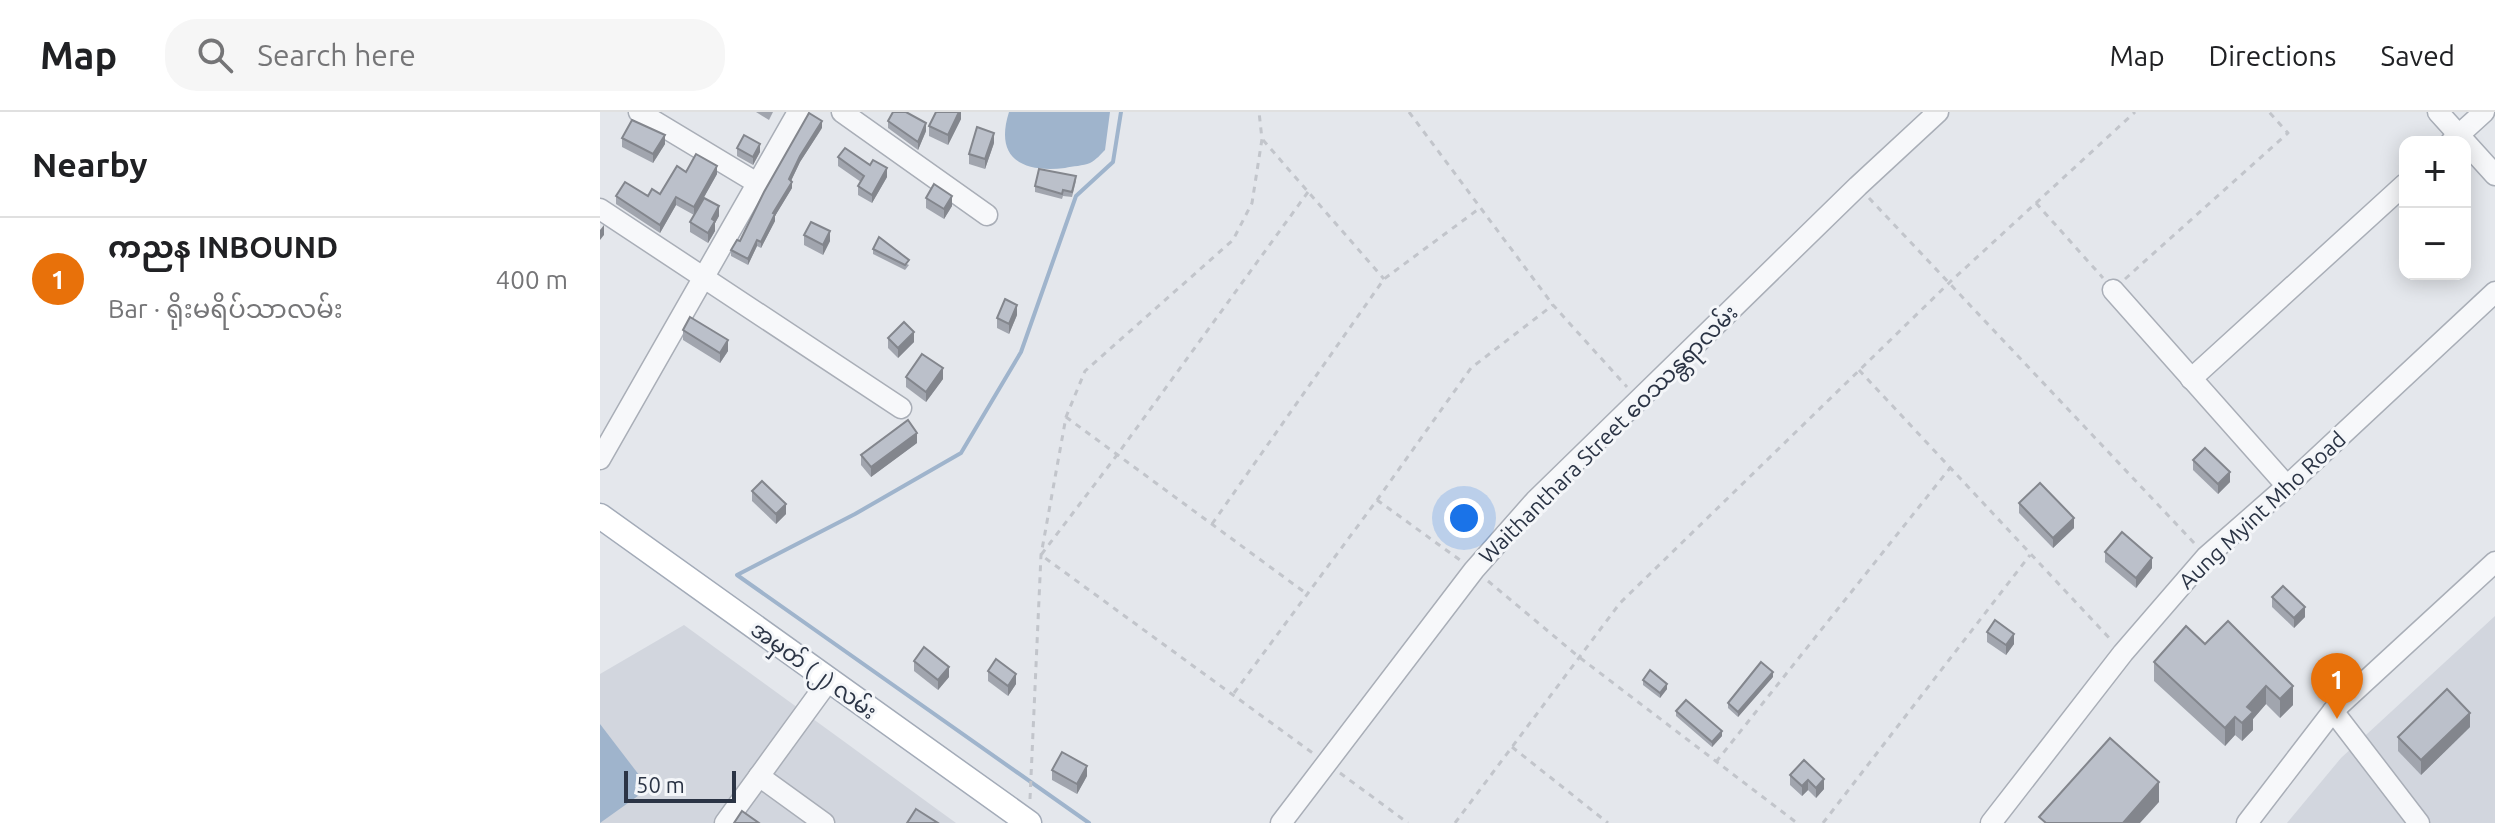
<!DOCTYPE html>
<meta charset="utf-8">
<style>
body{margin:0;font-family:Ubuntu,"Noto Sans Myanmar",sans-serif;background:#f6f6f6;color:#202124}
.controls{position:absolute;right:24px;top:24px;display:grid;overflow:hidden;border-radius:16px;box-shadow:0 4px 20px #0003}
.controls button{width:72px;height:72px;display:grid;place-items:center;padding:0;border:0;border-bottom:2px solid #e0e0e0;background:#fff;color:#202124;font:40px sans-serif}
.scale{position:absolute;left:24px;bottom:20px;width:112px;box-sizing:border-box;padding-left:8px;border:4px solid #2b3445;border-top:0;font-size:22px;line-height:28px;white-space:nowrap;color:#2b3445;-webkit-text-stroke:6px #f4f6f9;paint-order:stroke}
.you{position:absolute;left:864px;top:406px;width:28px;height:28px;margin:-20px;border:6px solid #fff;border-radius:50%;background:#1a73e8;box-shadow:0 0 0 12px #1a73e833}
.badge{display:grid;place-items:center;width:52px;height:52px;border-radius:50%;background:#d1495b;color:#fff;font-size:26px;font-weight:700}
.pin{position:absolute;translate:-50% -66px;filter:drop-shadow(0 2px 4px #0008)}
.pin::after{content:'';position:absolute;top:42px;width:28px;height:24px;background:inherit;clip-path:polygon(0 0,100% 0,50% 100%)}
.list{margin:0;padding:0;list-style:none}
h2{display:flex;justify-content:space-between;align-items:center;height:104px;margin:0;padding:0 32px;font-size:34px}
h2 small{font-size:26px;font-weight:400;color:#757577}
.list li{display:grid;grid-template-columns:52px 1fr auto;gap:24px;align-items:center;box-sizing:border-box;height:112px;padding:0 32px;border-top:2px solid #e0e0e0}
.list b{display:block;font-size:30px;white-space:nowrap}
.list p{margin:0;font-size:26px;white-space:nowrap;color:#757577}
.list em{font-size:26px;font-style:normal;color:#757577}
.icon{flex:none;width:44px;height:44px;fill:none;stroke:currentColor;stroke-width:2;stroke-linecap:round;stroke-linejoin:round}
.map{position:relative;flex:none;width:1895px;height:711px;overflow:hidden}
header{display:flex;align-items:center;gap:48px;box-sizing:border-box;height:112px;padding:0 40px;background:#fff;border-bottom:2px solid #e0e0e0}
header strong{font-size:38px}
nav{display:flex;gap:44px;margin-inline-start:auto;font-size:28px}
.search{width:560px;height:72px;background:#f6f6f6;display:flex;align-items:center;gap:20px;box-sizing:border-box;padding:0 28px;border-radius:32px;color:#757577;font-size:30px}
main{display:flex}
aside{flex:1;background:#fff}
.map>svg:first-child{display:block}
.built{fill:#d2d6de}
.water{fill:#9fb4cc}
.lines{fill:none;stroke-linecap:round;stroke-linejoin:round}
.stream{stroke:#9fb4cc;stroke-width:4}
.minor-casing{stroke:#a9aeb7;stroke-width:23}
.major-casing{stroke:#a3abb8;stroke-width:27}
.path{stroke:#c2c5cb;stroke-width:3;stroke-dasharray:6 6;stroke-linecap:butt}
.minor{stroke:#f7f8fa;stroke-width:20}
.major{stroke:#fff;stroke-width:24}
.wall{fill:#a1a5ae}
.shaded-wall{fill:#83868d}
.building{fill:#bbc0ca;stroke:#83868d;stroke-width:2}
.labels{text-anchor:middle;stroke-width:6;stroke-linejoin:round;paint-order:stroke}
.street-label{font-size:22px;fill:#2b3445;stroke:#f4f6f9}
</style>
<header>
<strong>Map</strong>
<div class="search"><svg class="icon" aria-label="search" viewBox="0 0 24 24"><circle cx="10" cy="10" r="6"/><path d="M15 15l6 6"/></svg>Search here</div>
<nav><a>Map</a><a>Directions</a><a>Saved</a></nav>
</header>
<main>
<aside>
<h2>Nearby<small></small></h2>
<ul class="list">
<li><span class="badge" style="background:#e8710a">1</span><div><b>ကညန INBOUND</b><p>Bar · ရိုးမရိပ်သာလမ်း</p></div><em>400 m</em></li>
</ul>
</aside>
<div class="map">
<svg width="1895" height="711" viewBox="0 0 1895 711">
<rect width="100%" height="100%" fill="#e4e7ec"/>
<g class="built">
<polygon points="1895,504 1895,711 1687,711 1741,646"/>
<polygon points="84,513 356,711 0,711 0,562"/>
</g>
<g class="water">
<path d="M409,0h101l-5,38c-4,4 -9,10 -15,13 -7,3 -17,3 -25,5 -42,5 -71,-9 -56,-56z"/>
<polygon points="0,612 49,676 0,711"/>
</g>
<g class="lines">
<polyline class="stream" points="489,711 137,463 255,402 361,341 421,240 476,84 513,50 521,0"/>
<g class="minor-casing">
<g id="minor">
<polyline points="39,0 157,71"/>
<polyline points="242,0 387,103"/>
<polyline points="1838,0 1895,63"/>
<polyline points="1851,30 1884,0"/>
<polyline points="0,97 301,296"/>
<polyline points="1513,178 1687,374"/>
<polyline points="1591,267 1805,72"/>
<polyline points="0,347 198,0"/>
<polyline points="1733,599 1819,711"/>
<polyline points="159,664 224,711"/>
<polyline points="125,711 229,568"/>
<polyline points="681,711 874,458 935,389 1258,74 1338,0"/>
<polyline points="1391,711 1523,541 1606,445 1687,374 1895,180"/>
<polyline points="1647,711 1733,599 1895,450"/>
</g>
</g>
<g class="major-casing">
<polyline id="major" points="0,404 429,711"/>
</g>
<g class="path">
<polyline points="809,0 953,193 1027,275"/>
<polyline points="663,28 784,167"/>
<polyline points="708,80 517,343 441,443 714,642"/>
<polyline points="1269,86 1596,433"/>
<polyline points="1436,91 1503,166"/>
<polyline points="1525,167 1688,21 1669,0"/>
<polyline points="1259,258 1512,529"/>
<polyline points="466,305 707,482"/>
<polyline points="777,388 860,448"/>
<polyline points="612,412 784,167 880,96"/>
<polyline points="888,469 979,545 1197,711"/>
<polyline points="634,581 777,388 871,256 953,193"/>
<polyline points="912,635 1008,711"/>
<polyline points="1116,650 1350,356"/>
<polyline points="740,661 808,711"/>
<polyline points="430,687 441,443 466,305 485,259 633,128 652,91 662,27 659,0"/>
<polyline points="855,711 1020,491 1350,170 1535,0"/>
<polyline points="1223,711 1430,443"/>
</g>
<use href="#minor" class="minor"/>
<use href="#major" class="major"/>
</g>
<g class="wall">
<polygon points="156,0 173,0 169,8"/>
<polygon points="361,0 361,7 348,33 329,24 329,14"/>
<polygon points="288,9 326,19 318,38 288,16"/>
<polygon points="222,16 200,50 191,69 192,76 175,104 175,109 161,136 157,134 148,153 131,144 131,138 140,129"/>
<polygon points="22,26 65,32 53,51 22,35"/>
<polygon points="394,31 385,57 369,52 369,42"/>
<polygon points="137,36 160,40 153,53 137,44"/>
<polygon points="238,45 287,65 272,91 258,83 258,74 261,70 238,54"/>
<polygon points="86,60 117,62 94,103 76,93 60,121 16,92 16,84 60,82"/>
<polygon points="476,69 472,85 463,84 462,87 435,80 435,74"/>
<polygon points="326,86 352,94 344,107 326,96"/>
<polygon points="119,104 115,111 115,119 108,131 90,120 90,110"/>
<polygon points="204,123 230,129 223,143 204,133"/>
<polygon points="273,137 309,153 305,158 273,142"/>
<polygon points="417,203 409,222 397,216 397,206"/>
<polygon points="83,218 128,239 120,251 83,228"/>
<polygon points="288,226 314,230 298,246 288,236"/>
<polygon points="306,265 343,267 326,290 306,275"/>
<polygon points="317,331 271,365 261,353 261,343"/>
<polygon points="1593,348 1630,370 1618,382 1593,358"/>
<polygon points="152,379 186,402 176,412 152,389"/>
<polygon points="1419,391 1474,416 1453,436 1419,401"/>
<polygon points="1505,440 1552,456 1536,476 1505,450"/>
<polygon points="1672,485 1705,505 1694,516 1672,495"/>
<polygon points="1387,520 1414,532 1406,543 1387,530"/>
<polygon points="1605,532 1693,593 1680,606 1666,592 1653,607 1653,618 1642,629 1635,623 1625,634 1554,569 1554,550"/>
<polygon points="314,549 349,565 338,578 314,559"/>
<polygon points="388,559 416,572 408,584 388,569"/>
<polygon points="1173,565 1138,605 1128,596 1128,591"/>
<polygon points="1043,568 1067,577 1060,586 1043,573"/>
<polygon points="1076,599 1122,624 1112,635 1076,604"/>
<polygon points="1870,615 1821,663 1798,639 1798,625"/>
<polygon points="1204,648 1224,677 1216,686 1208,678 1202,684 1190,673 1190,663"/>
<polygon points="452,658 487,664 477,682 452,668"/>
</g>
<g class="shaded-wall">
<polygon points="359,0 361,0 361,7 348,33 348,23"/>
<polygon points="222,9 222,16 200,50 189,73 189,67 200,44"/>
<polygon points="326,11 326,19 318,38 318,30"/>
<polygon points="394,21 394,31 385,57 385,47"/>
<polygon points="65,23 65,32 53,51 53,42"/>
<polygon points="160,32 160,40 153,53 153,45"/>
<polygon points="117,54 117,62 94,103 94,95"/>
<polygon points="287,56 287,65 272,91 272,83"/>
<polygon points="192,70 192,76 175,104 175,109 161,136 161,130 173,101"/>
<polygon points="352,84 352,94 344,107 344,97"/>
<polygon points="76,85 76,93 60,121 60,113"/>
<polygon points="119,94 119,104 115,111 115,119 108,131 108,121 112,107"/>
<polygon points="4,113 4,123 0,128 0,118"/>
<polygon points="230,119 230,129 223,143 223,133"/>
<polygon points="157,128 157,134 148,153 148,147"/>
<polygon points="417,193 417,203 409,222 409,212"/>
<polygon points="314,220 314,230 298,246 298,236"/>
<polygon points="128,228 128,239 120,251 120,241"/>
<polygon points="343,256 343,267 326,290 326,280"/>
<polygon points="317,321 317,331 271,365 271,355"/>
<polygon points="1630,360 1630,370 1618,382 1618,372"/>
<polygon points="186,392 186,402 176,412 176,402"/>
<polygon points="1474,406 1474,416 1453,436 1453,426"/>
<polygon points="1552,446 1552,456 1536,476 1536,466"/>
<polygon points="1705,495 1705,505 1694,516 1694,506"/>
<polygon points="1414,522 1414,532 1406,543 1406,533"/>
<polygon points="349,555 349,565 338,578 338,568"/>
<polygon points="1173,560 1173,565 1138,605 1138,600"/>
<polygon points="416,562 416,572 408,584 408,574"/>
<polygon points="1067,572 1067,577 1060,586 1060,581"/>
<polygon points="1666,574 1666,592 1653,607 1653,618 1642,629 1642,611 1647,595"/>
<polygon points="1693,574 1693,593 1680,606 1680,587"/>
<polygon points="1870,601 1870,615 1821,663 1821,648"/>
<polygon points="1635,605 1635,623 1625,634 1625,616"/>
<polygon points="1122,619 1122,624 1112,635 1112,630"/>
<polygon points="487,654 487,664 477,682 477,672"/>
<polygon points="1224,667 1224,677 1216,686 1216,676"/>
<polygon points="1208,668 1208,678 1202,684 1202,674"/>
<polygon points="1559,670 1559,690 1540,711 1523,711"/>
</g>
<g class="building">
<polygon points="293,0 306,0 326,11 318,30 288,9"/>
<polygon points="336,0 359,0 348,23 329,14"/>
<polygon points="209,1 222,9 200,44 189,67 192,70 173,101 175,102 161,130 157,128 148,147 131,138 137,128 140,129 164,80"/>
<polygon points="32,8 65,23 53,42 22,26"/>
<polygon points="377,15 394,21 385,47 369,42"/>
<polygon points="144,23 160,32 153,45 137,36"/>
<polygon points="245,36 270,53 273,48 287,56 272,83 258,74 264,64 238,45"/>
<polygon points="96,42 117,54 94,95 76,85 60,113 16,84 25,70 48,84 52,77 60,82 77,54 86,60"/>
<polygon points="439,57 476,64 472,80 463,78 462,82 435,74"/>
<polygon points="334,72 352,84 344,97 326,86"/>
<polygon points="104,86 119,94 112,107 115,109 108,121 90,110"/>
<polygon points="211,110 230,119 223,133 204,123"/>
<polygon points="279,125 309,148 305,153 273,137"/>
<polygon points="405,187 417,193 409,212 397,206"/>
<polygon points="90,205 128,228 120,241 83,218"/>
<polygon points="304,210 314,220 298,236 288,226"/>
<polygon points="322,242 343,256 326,280 306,265"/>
<polygon points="308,308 317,321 271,355 261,343"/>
<polygon points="1605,336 1630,360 1618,372 1593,348"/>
<polygon points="162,369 186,392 176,402 152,379"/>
<polygon points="1440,371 1474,406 1453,426 1419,391"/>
<polygon points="1522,420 1552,446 1536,466 1505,440"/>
<polygon points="1683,474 1705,495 1694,506 1672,485"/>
<polygon points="1395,508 1414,522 1406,533 1387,520"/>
<polygon points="1628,509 1693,574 1680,587 1666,574 1647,595 1653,600 1642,611 1635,605 1625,616 1554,550 1586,514 1605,532"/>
<polygon points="324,535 349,555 338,568 314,549"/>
<polygon points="396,547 416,562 408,574 388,559"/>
<polygon points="1161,550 1173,560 1138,600 1128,591"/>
<polygon points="1050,558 1067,572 1060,581 1043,568"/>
<polygon points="1847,577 1870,601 1821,648 1798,625"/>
<polygon points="1086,588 1122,619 1112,630 1076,599"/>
<polygon points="1510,626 1559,670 1523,711 1446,711 1439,705"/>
<polygon points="462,640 487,654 477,672 452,658"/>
<polygon points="1204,648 1224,667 1216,676 1208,668 1202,674 1190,663"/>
<polygon points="316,697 338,711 307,711"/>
<polygon points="142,699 159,711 134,711"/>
</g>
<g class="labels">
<g class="street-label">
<text transform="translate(1008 322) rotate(-45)" y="8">Waithanthara Street ဝေဿန္တရာလမ်း</text>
<text transform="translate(1662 398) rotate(-43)" y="8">Aung Myint Mho Road</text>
<text transform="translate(214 558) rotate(36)" y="8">အမှတ် (၂) လမ်း</text>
</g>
</g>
</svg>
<div class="controls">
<button>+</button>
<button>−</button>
</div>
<div class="scale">50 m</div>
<div class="you"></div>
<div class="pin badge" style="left:1737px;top:607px;background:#e8710a">1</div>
</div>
</main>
